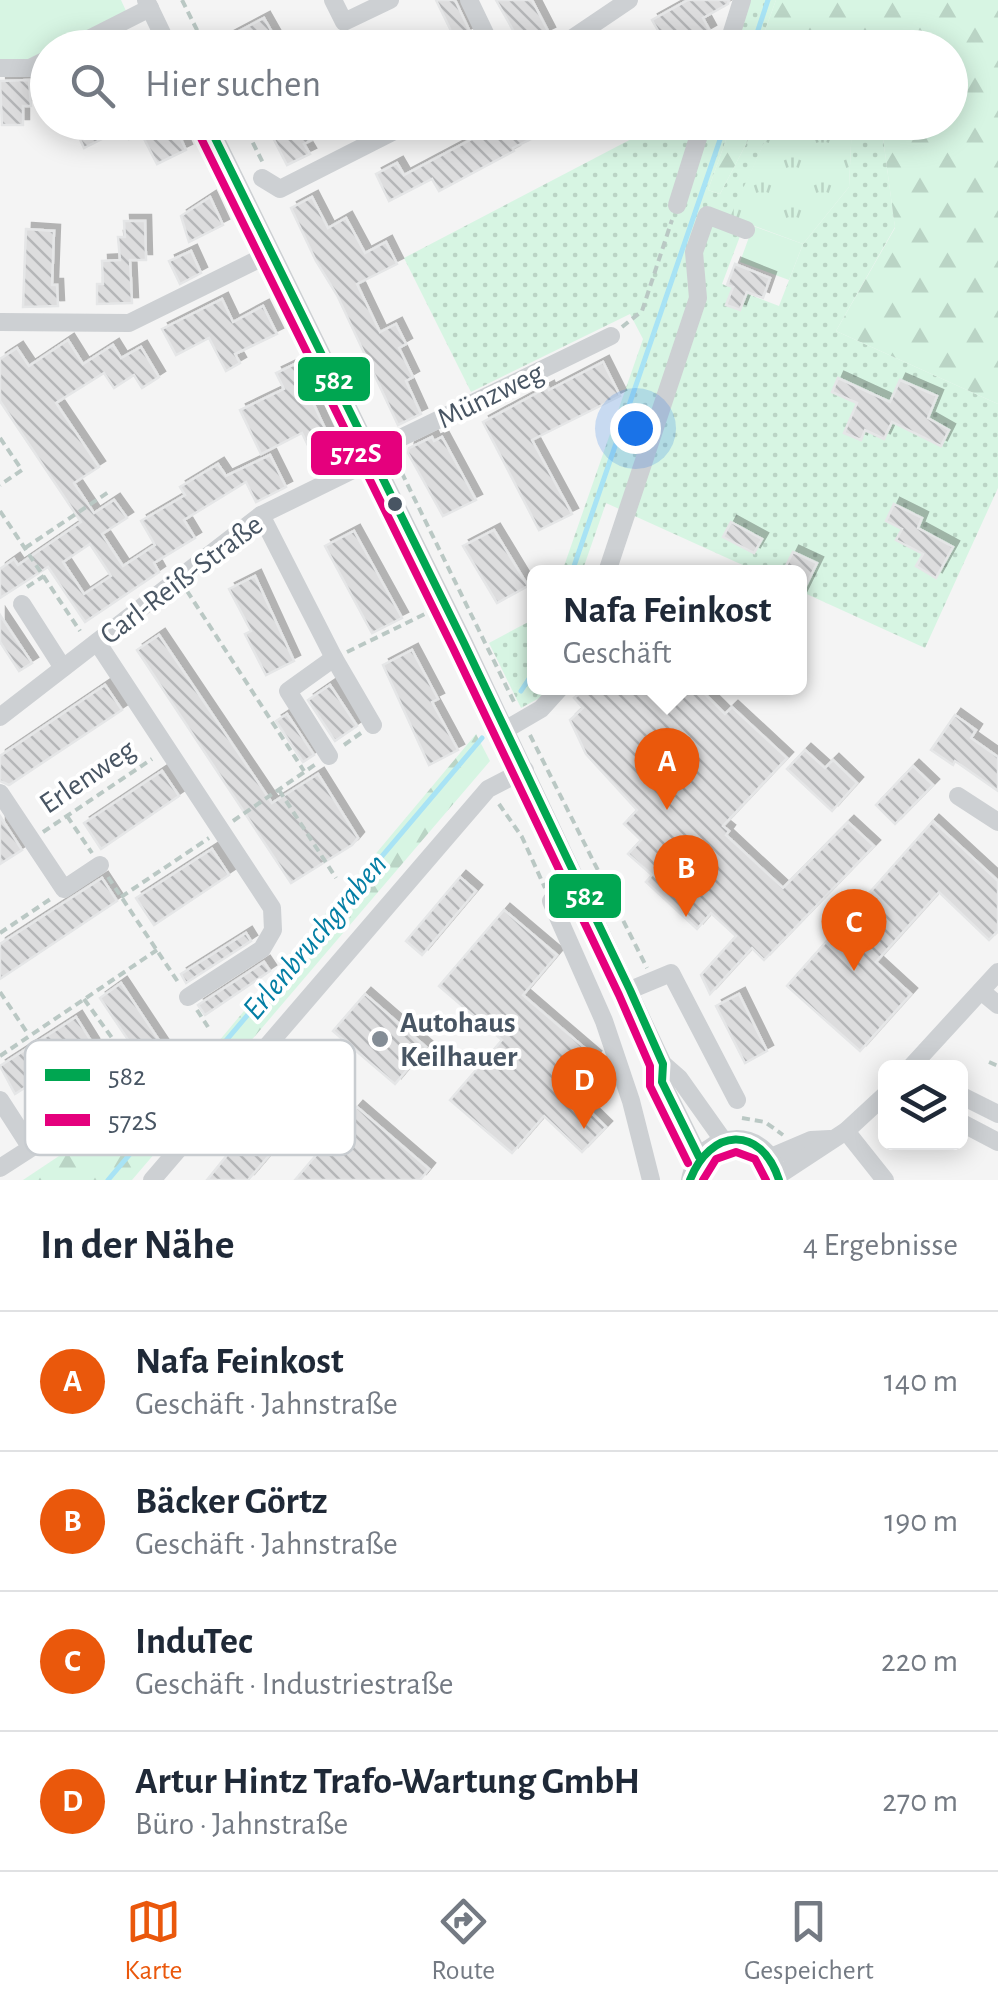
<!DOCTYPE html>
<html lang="de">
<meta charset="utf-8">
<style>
body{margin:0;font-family:"Alegreya Sans",sans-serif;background:#f6f6f7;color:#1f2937}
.controls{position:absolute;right:30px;bottom:30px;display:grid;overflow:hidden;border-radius:15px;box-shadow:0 5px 25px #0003}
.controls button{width:90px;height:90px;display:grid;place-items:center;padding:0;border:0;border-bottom:2px solid #e0e1e3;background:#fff;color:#1f2937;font:50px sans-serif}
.you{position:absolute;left:635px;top:428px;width:35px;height:35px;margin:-25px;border:8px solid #fff;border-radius:50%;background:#1a73e8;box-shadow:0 0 0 15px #1a73e833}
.badge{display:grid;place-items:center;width:65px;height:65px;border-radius:50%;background:#ea580c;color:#fff;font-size:32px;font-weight:700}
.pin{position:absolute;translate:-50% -82px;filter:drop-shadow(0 2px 5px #0008)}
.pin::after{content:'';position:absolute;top:52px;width:35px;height:30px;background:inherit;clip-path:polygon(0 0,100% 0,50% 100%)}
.popup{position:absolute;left:527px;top:565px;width:280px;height:130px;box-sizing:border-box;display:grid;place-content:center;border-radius:15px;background:#fff;filter:drop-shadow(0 2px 8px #0005);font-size:32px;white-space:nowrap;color:#747a83}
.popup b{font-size:38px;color:#1f2937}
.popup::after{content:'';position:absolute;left:50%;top:100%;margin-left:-20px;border:20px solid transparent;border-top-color:#fff}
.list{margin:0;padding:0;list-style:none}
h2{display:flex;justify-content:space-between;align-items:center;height:130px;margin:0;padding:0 40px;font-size:42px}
h2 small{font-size:32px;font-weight:400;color:#747a83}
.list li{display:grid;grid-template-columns:65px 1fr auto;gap:30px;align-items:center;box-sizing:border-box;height:140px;padding:0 40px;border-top:2px solid #e0e1e3}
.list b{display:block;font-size:38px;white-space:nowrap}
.list p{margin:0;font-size:32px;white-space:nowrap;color:#747a83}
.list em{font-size:32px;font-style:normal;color:#747a83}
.icon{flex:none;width:55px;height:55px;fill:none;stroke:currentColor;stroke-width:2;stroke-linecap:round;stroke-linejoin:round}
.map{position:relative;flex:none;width:998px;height:1180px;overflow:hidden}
.search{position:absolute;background:#fff;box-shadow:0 5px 25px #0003;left:30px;right:30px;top:30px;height:110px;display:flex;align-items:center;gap:25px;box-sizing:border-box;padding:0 35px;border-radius:55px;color:#747a83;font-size:38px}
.sheet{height:690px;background:#fff}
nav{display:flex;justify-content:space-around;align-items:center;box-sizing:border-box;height:140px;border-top:2px solid #e0e1e3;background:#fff;font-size:28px;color:#747a83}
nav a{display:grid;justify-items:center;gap:5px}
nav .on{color:#ea580c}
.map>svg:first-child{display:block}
.grass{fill:url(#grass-dots)}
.forest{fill:url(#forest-firs)}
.park{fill:url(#park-tufts)}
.pitch{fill:#d7f5e3}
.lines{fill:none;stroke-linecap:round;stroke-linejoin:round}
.stream{stroke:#a8e3f5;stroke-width:5}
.building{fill:url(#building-back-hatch);stroke:#e5e6e7;stroke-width:2.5;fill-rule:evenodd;filter:url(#shadow)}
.path{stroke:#bac8c4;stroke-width:4;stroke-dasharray:8 5;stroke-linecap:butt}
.minor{stroke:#cdd0d3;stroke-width:18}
.bus-1-casing{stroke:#fff;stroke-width:15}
.bus-2-casing{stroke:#fff;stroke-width:15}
.bus-1{stroke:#00a651;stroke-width:8}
.bus-2{stroke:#e5007d;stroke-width:8}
.bus-dot{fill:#485563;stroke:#fff;stroke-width:4}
.poi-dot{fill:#848d96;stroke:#fff;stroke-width:4}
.labels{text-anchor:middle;stroke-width:8;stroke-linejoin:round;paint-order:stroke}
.street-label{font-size:30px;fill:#485563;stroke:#fff}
.poi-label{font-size:30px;font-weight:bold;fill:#485563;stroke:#fff;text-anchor:start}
.water-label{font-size:32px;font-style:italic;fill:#037ea4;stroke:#fff}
.key{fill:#fff;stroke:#c8ccd0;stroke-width:2.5}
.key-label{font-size:28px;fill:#485563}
.line-badge{stroke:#fff;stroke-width:4}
.badge-label{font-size:28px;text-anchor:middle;font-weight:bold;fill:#fff}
</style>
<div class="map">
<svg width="998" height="1180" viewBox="0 0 998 1180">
<defs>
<pattern id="grass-dots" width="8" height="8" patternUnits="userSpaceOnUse" patternTransform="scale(2.5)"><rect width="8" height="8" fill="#d7f5e3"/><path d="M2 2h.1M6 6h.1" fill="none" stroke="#bad4c5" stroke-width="1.8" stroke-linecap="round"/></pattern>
<pattern id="forest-firs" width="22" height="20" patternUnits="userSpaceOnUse" patternTransform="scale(2.5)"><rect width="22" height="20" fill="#d7f5e3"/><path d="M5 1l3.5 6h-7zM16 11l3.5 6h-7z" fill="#bad4c5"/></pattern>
<pattern id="park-tufts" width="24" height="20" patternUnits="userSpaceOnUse" patternTransform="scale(2.5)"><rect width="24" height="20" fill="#d7f5e3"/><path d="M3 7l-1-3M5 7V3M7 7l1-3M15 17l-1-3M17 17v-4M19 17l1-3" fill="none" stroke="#bad4c5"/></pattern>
<pattern id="building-back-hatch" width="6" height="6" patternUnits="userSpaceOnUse" patternTransform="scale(2.5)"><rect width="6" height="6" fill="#ddddde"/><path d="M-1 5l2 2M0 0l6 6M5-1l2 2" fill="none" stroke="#b5b6b8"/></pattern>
<filter id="shadow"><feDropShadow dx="6" dy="-6" stdDeviation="0" flood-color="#0004"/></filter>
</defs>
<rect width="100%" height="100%" fill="#f4f4f4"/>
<g class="grass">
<polygon points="736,0 776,0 759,47 721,48"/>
<polygon points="662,123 732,123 708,190 720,194 757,123 773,123 731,217 745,223 722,284 779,306 803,244 849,187 852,123 881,123 895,227 836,331 998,404 998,488 925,648 800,591 800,572 758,572 606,503 582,572 562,572 643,339 630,314 471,392 404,258"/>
<polygon points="534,619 534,688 544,688 541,697 521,708 489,643"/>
</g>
<g class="forest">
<polygon points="776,0 998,0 998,404 836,331 895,228 881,123 950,122 950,48 805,48 798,44 796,47 759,47"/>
<polygon points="732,123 757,123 720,194 708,190"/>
<polygon points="476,734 490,761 132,1180 23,1180 203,1060"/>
</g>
<polygon class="park" points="773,123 852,123 849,187 803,244 730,217"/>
<g class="pitch">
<polygon points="0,0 121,0 126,11 55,47 48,48 47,51 28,61 0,60"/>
<polygon points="753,226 803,244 789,280 740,262"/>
</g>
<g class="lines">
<g class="stream">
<polyline points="752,48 768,0"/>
<polyline points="572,572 726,122"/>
<polyline points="521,691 534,671"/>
<polyline points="108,1180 482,738"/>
</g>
</g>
<g class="building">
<polygon points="436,0 455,0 470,32 455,39"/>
<polygon points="496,0 532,0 549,33 522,46"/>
<polygon points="688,0 729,0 728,4 703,18 710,31 680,48 668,48 652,20"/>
<polygon points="264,18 277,41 264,48 207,48"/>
<polygon points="29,80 31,106 23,106 23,125 2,125 0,81"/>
<polygon points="72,122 173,122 186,150 157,164 141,133 129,139 124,128 84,148"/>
<polygon points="265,122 322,122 327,132 304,144 310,154 287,165"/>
<polygon points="504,122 566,122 513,148 514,151 439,191 432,179 389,201 376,174 397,163 404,175"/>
<polygon points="210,197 223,225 189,242 181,216"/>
<polygon points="312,197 328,228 346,218 365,253 386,242 397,264 357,284 380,332 396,324 406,344 399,348 413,377 406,381 421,414 398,425 337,295 316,261 291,208"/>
<polygon points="124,221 145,221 146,260 130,260 132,303 97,304 97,284 103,284 102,261 120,260 118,237 125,237"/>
<polygon points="26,229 54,231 52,285 57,285 58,306 23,307"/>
<polygon points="191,251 201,273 180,284 169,261"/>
<polygon points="735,264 770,278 763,298 747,292 740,310 726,305 733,287 727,285"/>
<polygon points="222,299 233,322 263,306 277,334 235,354 240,363 226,371 209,338 176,355 162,329"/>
<path d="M68,340l15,24 30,-19 8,13 20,-11 18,30 -17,11 -8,-13 -20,13 -10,-15 -48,30 43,64 -25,16 20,30 20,-13 13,18 -25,16 21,32 32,-21 -14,-24 44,-26 -5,-8 38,-23 8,12 44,-21 16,32 -30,15 -10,-20 -62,38 11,18 -41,25 5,9 -74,50 -37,-55 -48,31v-29l14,-10 4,6 63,-43 -81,-121v-42l17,-11 12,18zM90,544l21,32 -27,18 -21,-32z"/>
<polygon points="603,362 620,396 532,440 572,514 539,530 483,422 548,387 549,390"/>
<polygon points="295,364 335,450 315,460 302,433 261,454 240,410 284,389 276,373"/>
<polygon points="838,378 890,402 900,380 937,396 928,418 949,430 941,446 892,422 884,439 865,430 861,440 844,433 857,403 832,392"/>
<polygon points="432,437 434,441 442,437 476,500 443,516 408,453 409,448"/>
<polygon points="894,504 922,518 918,528 953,547 936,578 916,566 923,554 896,540 902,529 886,521"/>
<polygon points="731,522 762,539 754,553 723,537"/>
<polygon points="494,530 528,586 497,603 463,546"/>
<polygon points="354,531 402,618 372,633 325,546"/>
<polygon points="793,552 817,563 800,598 800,572 783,572"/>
<polygon points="255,576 294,661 266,675 245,634 251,631 229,589"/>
<polygon points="0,615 32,663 19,671 0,642"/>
<polygon points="159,635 272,803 318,774 358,838 352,845 291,883 137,650"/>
<polygon points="412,650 438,699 432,702 458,750 429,765 383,665"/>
<polygon points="105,685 122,710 9,785 0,781 0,756"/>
<polygon points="330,685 357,726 335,741 308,700"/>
<polygon points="586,688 699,688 725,714 732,707 787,758 723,826 729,831 726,835 783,888 848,822 874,846 764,960 752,948 710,994 701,975 736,936 711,913 697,929 646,882 652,875 628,854 641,840 624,824 637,810 586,754 570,720 583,708 574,698"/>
<polygon points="287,714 314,755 303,762 276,721"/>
<polygon points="955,715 976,730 971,738 998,757 998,791 955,761 953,765 931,750"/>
<polygon points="805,750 825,768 833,760 857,783 832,811 787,769"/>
<polygon points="913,766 933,785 895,824 876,805"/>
<polygon points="162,771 179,796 101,849 84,823"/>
<polygon points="0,816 22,850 0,864"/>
<polygon points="933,821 998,881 998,931 989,940 939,892 876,962 911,994 860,1051 787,986"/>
<polygon points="212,849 229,875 154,925 136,898"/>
<polygon points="460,877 476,891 422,955 406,941"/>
<polygon points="102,878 117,901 0,979 0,944"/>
<polygon points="504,910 557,955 523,995 595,1057 567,1089 606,1127 582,1152 544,1116 512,1153 450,1100 502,1040 439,986"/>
<polygon points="246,933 251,941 186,983 181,974"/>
<polygon points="264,962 270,971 205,1015 198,1005"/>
<polygon points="121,983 172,1060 151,1074 100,998"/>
<polygon points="365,994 426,1047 395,1084 333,1031"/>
<polygon points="739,994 767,1051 745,1063 716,1006"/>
<polygon points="76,1017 93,1044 15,1094 0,1066"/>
<polygon points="294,1072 321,1095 248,1180 207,1180"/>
<polygon points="357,1107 429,1169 420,1180 295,1180"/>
</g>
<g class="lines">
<g class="path">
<polyline points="182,0 206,48"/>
<polyline points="247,131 263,163"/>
<polyline points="622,327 642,311 672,220"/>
<polyline points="0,438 22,470 0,485"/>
<polyline points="396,461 515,704"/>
<polyline points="0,511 80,631"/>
<polyline points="25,548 110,491"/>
<polyline points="27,587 44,576"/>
<polyline points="187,591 304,771"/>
<polyline points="347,652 429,612"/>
<polyline points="530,735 647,968"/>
<polyline points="344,745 361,733"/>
<polyline points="279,790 336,878"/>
<polyline points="499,804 522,837 545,888"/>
<polyline points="67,816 92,853"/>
<polyline points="233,821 316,764"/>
<polyline points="43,832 152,759"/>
<polyline points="108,877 178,982"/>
<polyline points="121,897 209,838"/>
<polyline points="0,933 52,898"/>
<polyline points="0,992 28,1034"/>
<polyline points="84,999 141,1078"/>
<polyline points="197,1010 208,1027"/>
<polyline points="0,1056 157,950"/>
<polyline points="989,1062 998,1066"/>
<polyline points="742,1118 765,1122 783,1135"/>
</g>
<g class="minor">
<polyline points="146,0 169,48"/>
<polyline points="333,0 344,22 390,0"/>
<polyline points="469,0 492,48"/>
<polyline points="71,48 150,8"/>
<polyline points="558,48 629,0"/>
<polyline points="727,48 742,0"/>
<polyline points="0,68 30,68 48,59"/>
<polyline points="207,122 464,643 663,1064 679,1078 723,1140"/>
<polyline points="211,132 232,122"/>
<polyline points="262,178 280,189 412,122"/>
<polyline points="677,205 703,122"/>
<polyline points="0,322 129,323 271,253"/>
<polyline points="261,515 334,658 373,725"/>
<polyline points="607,572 698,298 694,252 707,215 746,230"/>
<polyline points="22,604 63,668"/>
<polyline points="97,642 272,908 273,930 262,949 188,997"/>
<polyline points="0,717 261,515 359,467 388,444 611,336"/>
<polyline points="505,730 541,709 560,688"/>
<polyline points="329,756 288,691 334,658"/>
<polyline points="0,793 64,889 100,865"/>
<polyline points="958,796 998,822"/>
<polyline points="580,886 551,901 604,1021 631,1101 651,1180"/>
<polyline points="630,990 671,973 737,1100"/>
<polyline points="981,991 998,1005"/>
<polyline points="663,1064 662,1082 699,1157"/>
<polyline points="910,1068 998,972"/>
<polyline points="960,1095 998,1114"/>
<polyline points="0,1100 31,1148 0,1168"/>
<polyline points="960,1122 998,1142"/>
<polyline points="846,1131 885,1180"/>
<polyline points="771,1157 811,1140 830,1139"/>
<polyline points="779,1175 846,1131 886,1094"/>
<polyline points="152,1180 488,789 525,770"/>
<path d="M690,1180c11,-54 81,-55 89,0"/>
</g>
<g class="bus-1-casing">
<g id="bus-1">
<polyline points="207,122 464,643 630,990 663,1064 662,1082 699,1157"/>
<path d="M690,1180c20,-52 71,-56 89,0"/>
</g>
</g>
<g class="bus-2-casing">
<g id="bus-2">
<polyline points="196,128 453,648 619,995 650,1066 650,1086 688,1163"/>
<polyline points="703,1180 716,1159 736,1152 755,1159 766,1180"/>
</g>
</g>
<use href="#bus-1" class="bus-1"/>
<use href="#bus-2" class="bus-2"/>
</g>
<circle class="bus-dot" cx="395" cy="504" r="9"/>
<circle class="poi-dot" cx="380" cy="1039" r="10"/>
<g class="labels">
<g class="street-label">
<text transform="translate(490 395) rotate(-26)" y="10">Münzweg</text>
<text transform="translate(181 579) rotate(-37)" y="10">Carl-Reiß-Straße</text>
<text transform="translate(87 776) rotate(-34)" y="10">Erlenweg</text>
</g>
<g class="poi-label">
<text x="400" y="1032">Autohaus<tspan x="400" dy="34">Keilhauer</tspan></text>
</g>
<g class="water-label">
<text transform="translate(314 936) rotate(-50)" y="11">Erlenbruchgraben</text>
</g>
</g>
<rect x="25" y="1040" width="330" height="115" rx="15" class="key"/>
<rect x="45" y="1069" width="45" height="12" fill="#00a651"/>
<rect x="45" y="1114" width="45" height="12" fill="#e5007d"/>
<g class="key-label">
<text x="108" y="1085">582</text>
<text x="108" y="1130">572S</text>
</g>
<g class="line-badge">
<rect x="296" y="355" width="76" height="48" rx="10" fill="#00a651"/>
<rect x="309" y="429" width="95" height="48" rx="10" fill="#e5007d"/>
<rect x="547" y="872" width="76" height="48" rx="10" fill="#00a651"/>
</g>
<g class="badge-label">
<text x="334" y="389">582</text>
<text x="356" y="462">572S</text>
<text x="585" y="905">582</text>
</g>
</svg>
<div class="controls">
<button><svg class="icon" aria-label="layers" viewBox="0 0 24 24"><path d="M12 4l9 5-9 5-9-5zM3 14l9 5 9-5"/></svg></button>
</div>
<div class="you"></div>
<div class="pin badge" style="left:667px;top:810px">A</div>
<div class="popup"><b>Nafa Feinkost</b>Geschäft</div>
<div class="pin badge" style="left:686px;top:917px">B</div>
<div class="pin badge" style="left:854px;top:971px">C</div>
<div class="pin badge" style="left:584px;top:1129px">D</div>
<div class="search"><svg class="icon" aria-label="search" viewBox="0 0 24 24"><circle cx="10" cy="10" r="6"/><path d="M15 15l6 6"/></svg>Hier suchen</div>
</div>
<section class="sheet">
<h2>In der Nähe<small>4 Ergebnisse</small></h2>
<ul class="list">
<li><span class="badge">A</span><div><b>Nafa Feinkost</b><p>Geschäft · Jahnstraße</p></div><em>140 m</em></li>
<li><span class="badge">B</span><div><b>Bäcker Görtz</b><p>Geschäft · Jahnstraße</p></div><em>190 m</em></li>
<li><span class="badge">C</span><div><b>InduTec</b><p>Geschäft · Industriestraße</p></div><em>220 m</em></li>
<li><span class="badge">D</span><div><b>Artur Hintz Trafo-Wartung GmbH</b><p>Büro · Jahnstraße</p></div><em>270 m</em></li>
</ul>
</section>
<nav>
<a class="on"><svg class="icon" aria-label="map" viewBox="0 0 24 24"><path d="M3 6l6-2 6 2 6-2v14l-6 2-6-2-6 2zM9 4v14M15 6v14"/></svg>Karte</a>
<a><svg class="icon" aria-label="directions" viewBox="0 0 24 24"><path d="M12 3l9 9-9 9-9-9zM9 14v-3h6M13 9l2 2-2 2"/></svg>Route</a>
<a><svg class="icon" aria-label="saved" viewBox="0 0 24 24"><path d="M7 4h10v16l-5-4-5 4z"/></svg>Gespeichert</a>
</nav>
